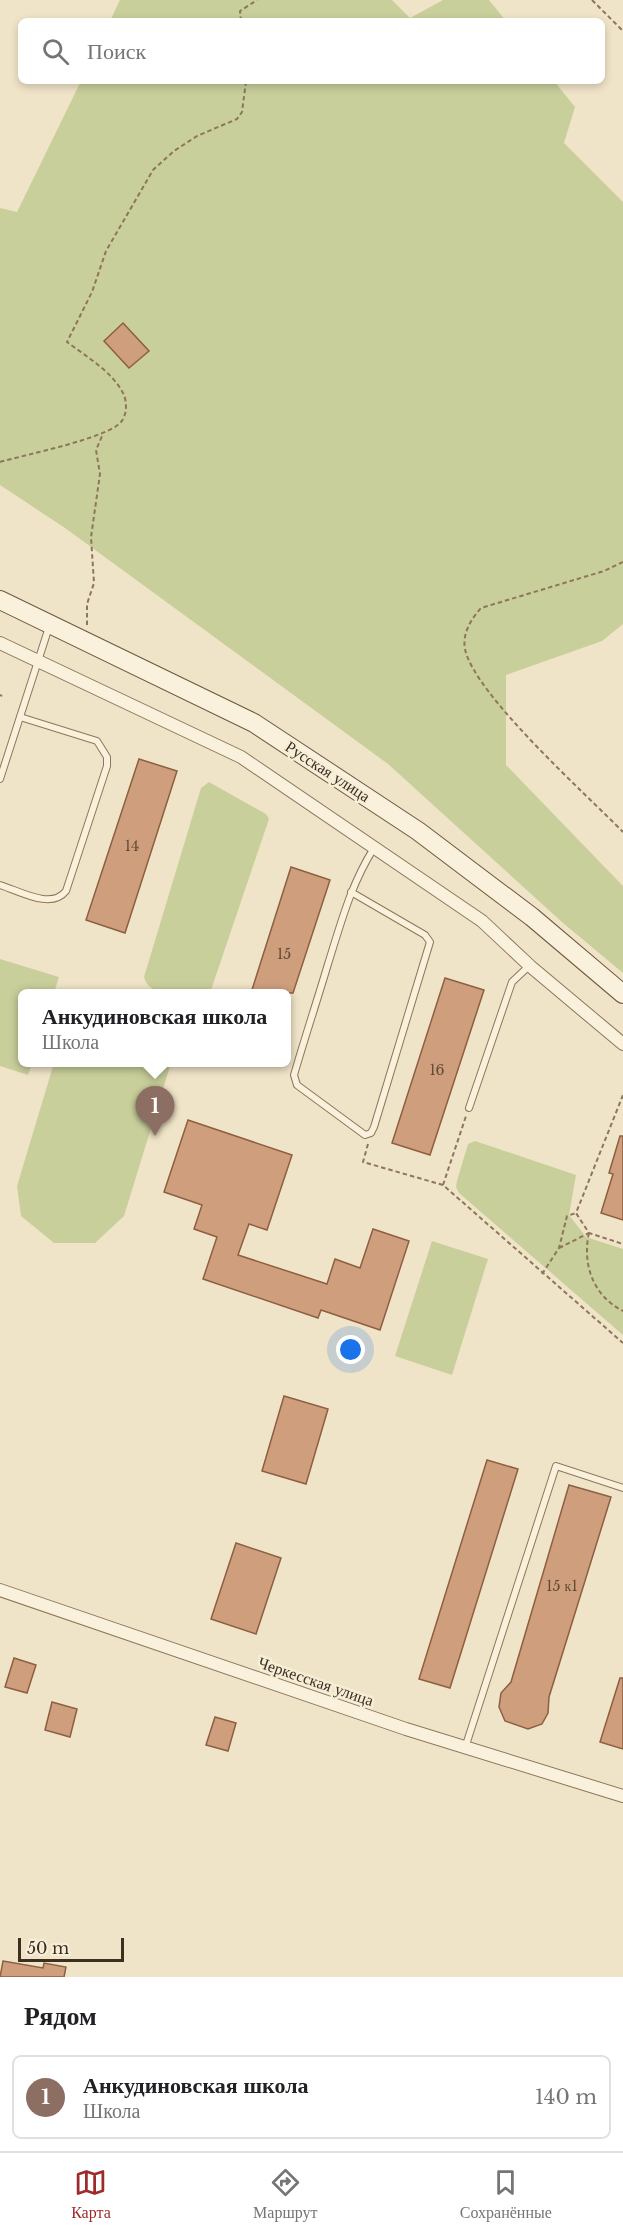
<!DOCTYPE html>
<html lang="ru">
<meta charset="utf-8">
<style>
body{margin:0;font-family:"Libre Baskerville",serif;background:#f2f2f2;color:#202124}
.scale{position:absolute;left:18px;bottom:15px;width:106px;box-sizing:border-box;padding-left:6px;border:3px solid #3d2e20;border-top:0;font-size:16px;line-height:21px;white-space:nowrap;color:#3d2e20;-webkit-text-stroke:4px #f7eed8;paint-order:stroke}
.you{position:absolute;left:351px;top:1350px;width:21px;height:21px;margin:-15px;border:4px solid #fff;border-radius:50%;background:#1a73e8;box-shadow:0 0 0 9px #1a73e833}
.badge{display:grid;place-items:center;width:39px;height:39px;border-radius:50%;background:#9e2a2b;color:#fff;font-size:20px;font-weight:700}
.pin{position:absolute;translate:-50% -50px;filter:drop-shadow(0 2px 3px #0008)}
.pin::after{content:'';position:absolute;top:32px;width:21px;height:18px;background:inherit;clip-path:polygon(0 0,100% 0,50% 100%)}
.popup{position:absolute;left:18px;top:989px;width:273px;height:78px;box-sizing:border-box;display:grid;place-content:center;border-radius:9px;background:#fff;filter:drop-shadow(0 2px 4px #0005);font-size:20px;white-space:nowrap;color:#757577}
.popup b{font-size:22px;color:#202124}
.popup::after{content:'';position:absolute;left:50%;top:100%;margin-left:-12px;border:12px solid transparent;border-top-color:#fff}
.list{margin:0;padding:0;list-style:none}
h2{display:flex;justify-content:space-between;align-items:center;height:78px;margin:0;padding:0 24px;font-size:26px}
h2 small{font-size:20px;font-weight:400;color:#757577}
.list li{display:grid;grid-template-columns:39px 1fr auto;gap:18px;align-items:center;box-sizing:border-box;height:84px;margin:0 12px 12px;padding:0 12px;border:2px solid #e0e0e0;border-radius:9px}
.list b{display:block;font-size:22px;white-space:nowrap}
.list p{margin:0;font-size:20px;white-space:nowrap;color:#757577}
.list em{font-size:20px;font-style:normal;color:#757577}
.icon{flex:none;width:33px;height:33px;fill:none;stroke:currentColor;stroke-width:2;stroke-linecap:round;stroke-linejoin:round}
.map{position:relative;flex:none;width:623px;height:1977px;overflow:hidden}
.search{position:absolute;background:#fff;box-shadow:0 3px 9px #0003;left:18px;right:18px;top:18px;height:66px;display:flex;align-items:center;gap:15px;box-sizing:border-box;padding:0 21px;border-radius:9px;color:#757577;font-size:22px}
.sheet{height:174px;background:#fff}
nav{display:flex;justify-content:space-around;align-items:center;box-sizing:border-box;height:84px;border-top:2px solid #e0e0e0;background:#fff;font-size:16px;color:#757577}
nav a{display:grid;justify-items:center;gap:3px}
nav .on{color:#9e2a2b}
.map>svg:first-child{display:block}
.green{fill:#c9cf9b}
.building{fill:#cf9f7d;stroke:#8d5f41;stroke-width:1.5}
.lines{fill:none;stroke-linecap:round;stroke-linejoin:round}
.lane-casing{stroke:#8d765c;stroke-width:8}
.street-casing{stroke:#8d765c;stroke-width:14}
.secondary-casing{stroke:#6f573f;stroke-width:20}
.path{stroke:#8d765c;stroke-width:2;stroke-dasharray:4.5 3;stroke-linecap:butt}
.lane{stroke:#faf1dc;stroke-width:6}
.street{stroke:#faf1dc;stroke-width:12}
.secondary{stroke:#faf1dc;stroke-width:18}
.labels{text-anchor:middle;stroke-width:5;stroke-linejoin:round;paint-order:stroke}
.number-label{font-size:14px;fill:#624a37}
.street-label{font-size:16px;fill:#3d2e20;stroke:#f7eed8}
</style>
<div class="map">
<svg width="623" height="1977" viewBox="0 0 623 1977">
<rect width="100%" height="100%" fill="#f0e4c8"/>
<g class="green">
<polygon points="120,0 392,0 410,18 443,0 489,0 506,21 110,21"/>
<polygon points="81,81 554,81 575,107 564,143 623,202 623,624 602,641 506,675 506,765 623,886 623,973 563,923 388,764 65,528 0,485 0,208 17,212"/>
<path d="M209,782l57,32 3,5 -59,174c-19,1 -60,8 -66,-16l57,-189z"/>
<polygon points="0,959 59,977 54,993 23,994 23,1062 32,1063 28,1075 0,1066"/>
<polygon points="54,1063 171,1063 124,1216 95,1243 54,1243 21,1216 17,1186"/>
<polygon points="475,1141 576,1175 569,1215 586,1237 623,1249 623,1335 459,1193 456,1187 457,1181 468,1144"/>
<polygon points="432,1241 488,1259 452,1375 395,1356"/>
</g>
<g class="building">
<polygon points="123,323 149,351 129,368 104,341"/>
<polygon points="139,759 177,771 125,933 86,920"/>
<polygon points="291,867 330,880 293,993 251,993"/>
<polygon points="445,978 484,990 430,1155 392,1143"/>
<polygon points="188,1120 292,1155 267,1230 249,1224 238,1255 327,1284 335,1259 360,1268 373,1229 409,1241 380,1330 321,1310 318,1318 203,1279 217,1237 194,1229 202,1205 164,1192"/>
<polygon points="620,1136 623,1136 623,1220 601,1213 613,1174 609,1173"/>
<polygon points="284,1396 328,1409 306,1484 262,1471"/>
<polygon points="487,1460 518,1469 450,1688 419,1679"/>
<polygon points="569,1485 611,1497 549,1697 548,1713 542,1724 528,1729 505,1721 499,1707 501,1693 511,1682"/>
<polygon points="236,1543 281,1558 256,1634 211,1619"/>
<polygon points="14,1658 36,1665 27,1693 5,1687"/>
<polygon points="620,1678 623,1678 623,1749 600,1742"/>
<polygon points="52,1702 77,1709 70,1737 45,1730"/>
<polygon points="215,1717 236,1723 228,1751 206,1745"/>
<polygon points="3,1961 43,1968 44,1963 66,1967 64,1977 0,1977"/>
</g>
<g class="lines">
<g class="lane-casing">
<g id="lane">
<polyline points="0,779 49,627"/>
<path d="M0,885c20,6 51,25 66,6l41,-125v-9l-10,-16 -77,-24"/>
<path d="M351,892l74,43 5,7 -56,185 -3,6 -6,2 -68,-50 -3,-10c11,-38 23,-74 34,-111 13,-41 23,-80 46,-116"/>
<polyline points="469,1108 512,982 529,966"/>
<polyline points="465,1748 556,1466 623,1488"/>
</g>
</g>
<g class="street-casing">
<g id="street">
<polyline points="0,643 241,757 482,921 530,966 623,1044"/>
<polyline points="0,1590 406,1729 623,1796"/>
</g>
</g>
<g class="secondary-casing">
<polyline id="secondary" points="0,600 254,723 418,831 532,917 623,994"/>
</g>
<g class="path">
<polyline points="592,0 623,31"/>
<polyline points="241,21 240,11 257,0"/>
<path d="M0,462c24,-7 108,-24 121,-40 6,-7 6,-19 3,-27 -11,-23 -37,-38 -57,-53l25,-50 14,-41 47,-81 21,-19 23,-15 40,-17 5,-7 4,-31"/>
<path d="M623,562l-19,9 -123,37c-10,11 -19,26 -16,41 9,45 122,146 158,183"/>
<polyline points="87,625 87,604 94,583 91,537 100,474 96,450 103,434"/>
<polyline points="0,695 2,696"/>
<polyline points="623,1095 576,1213 589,1233 623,1244"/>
<polyline points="368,1144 363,1162 443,1185 623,1343"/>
<polyline points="443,1185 466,1116"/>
<path d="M589,1233c-7,31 4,63 34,78"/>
<polyline points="559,1248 589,1233"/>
<polyline points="542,1274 559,1248 567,1216 576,1213"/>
</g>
<use href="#lane" class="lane"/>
<use href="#street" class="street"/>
<use href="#secondary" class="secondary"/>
</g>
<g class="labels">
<g class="number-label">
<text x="132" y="851">14</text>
<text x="284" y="959">15</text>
<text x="437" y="1075">16</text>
<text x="562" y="1591">15 к1</text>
</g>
<g class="street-label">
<text transform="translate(328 771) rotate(33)" y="6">Русская улица</text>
<text transform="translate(316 1681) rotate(19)" y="6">Черкесская улица</text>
</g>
</g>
</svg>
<div class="scale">50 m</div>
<div class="you"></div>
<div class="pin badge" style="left:155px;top:1136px;background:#8d6e63">1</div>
<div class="popup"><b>Анкудиновская школа</b>Школа</div>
<div class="search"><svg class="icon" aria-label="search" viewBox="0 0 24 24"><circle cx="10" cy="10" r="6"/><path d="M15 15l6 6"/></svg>Поиск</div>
</div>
<section class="sheet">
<h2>Рядом<small></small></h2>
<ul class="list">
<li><span class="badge" style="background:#8d6e63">1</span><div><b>Анкудиновская школа</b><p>Школа</p></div><em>140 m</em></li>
</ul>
</section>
<nav>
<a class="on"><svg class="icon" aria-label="map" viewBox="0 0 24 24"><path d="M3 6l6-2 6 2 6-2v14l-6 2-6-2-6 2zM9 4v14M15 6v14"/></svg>Карта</a>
<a><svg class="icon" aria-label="directions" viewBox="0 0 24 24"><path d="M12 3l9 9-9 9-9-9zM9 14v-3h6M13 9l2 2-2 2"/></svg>Маршрут</a>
<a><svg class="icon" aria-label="saved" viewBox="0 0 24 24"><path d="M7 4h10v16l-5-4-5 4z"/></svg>Сохранённые</a>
</nav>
